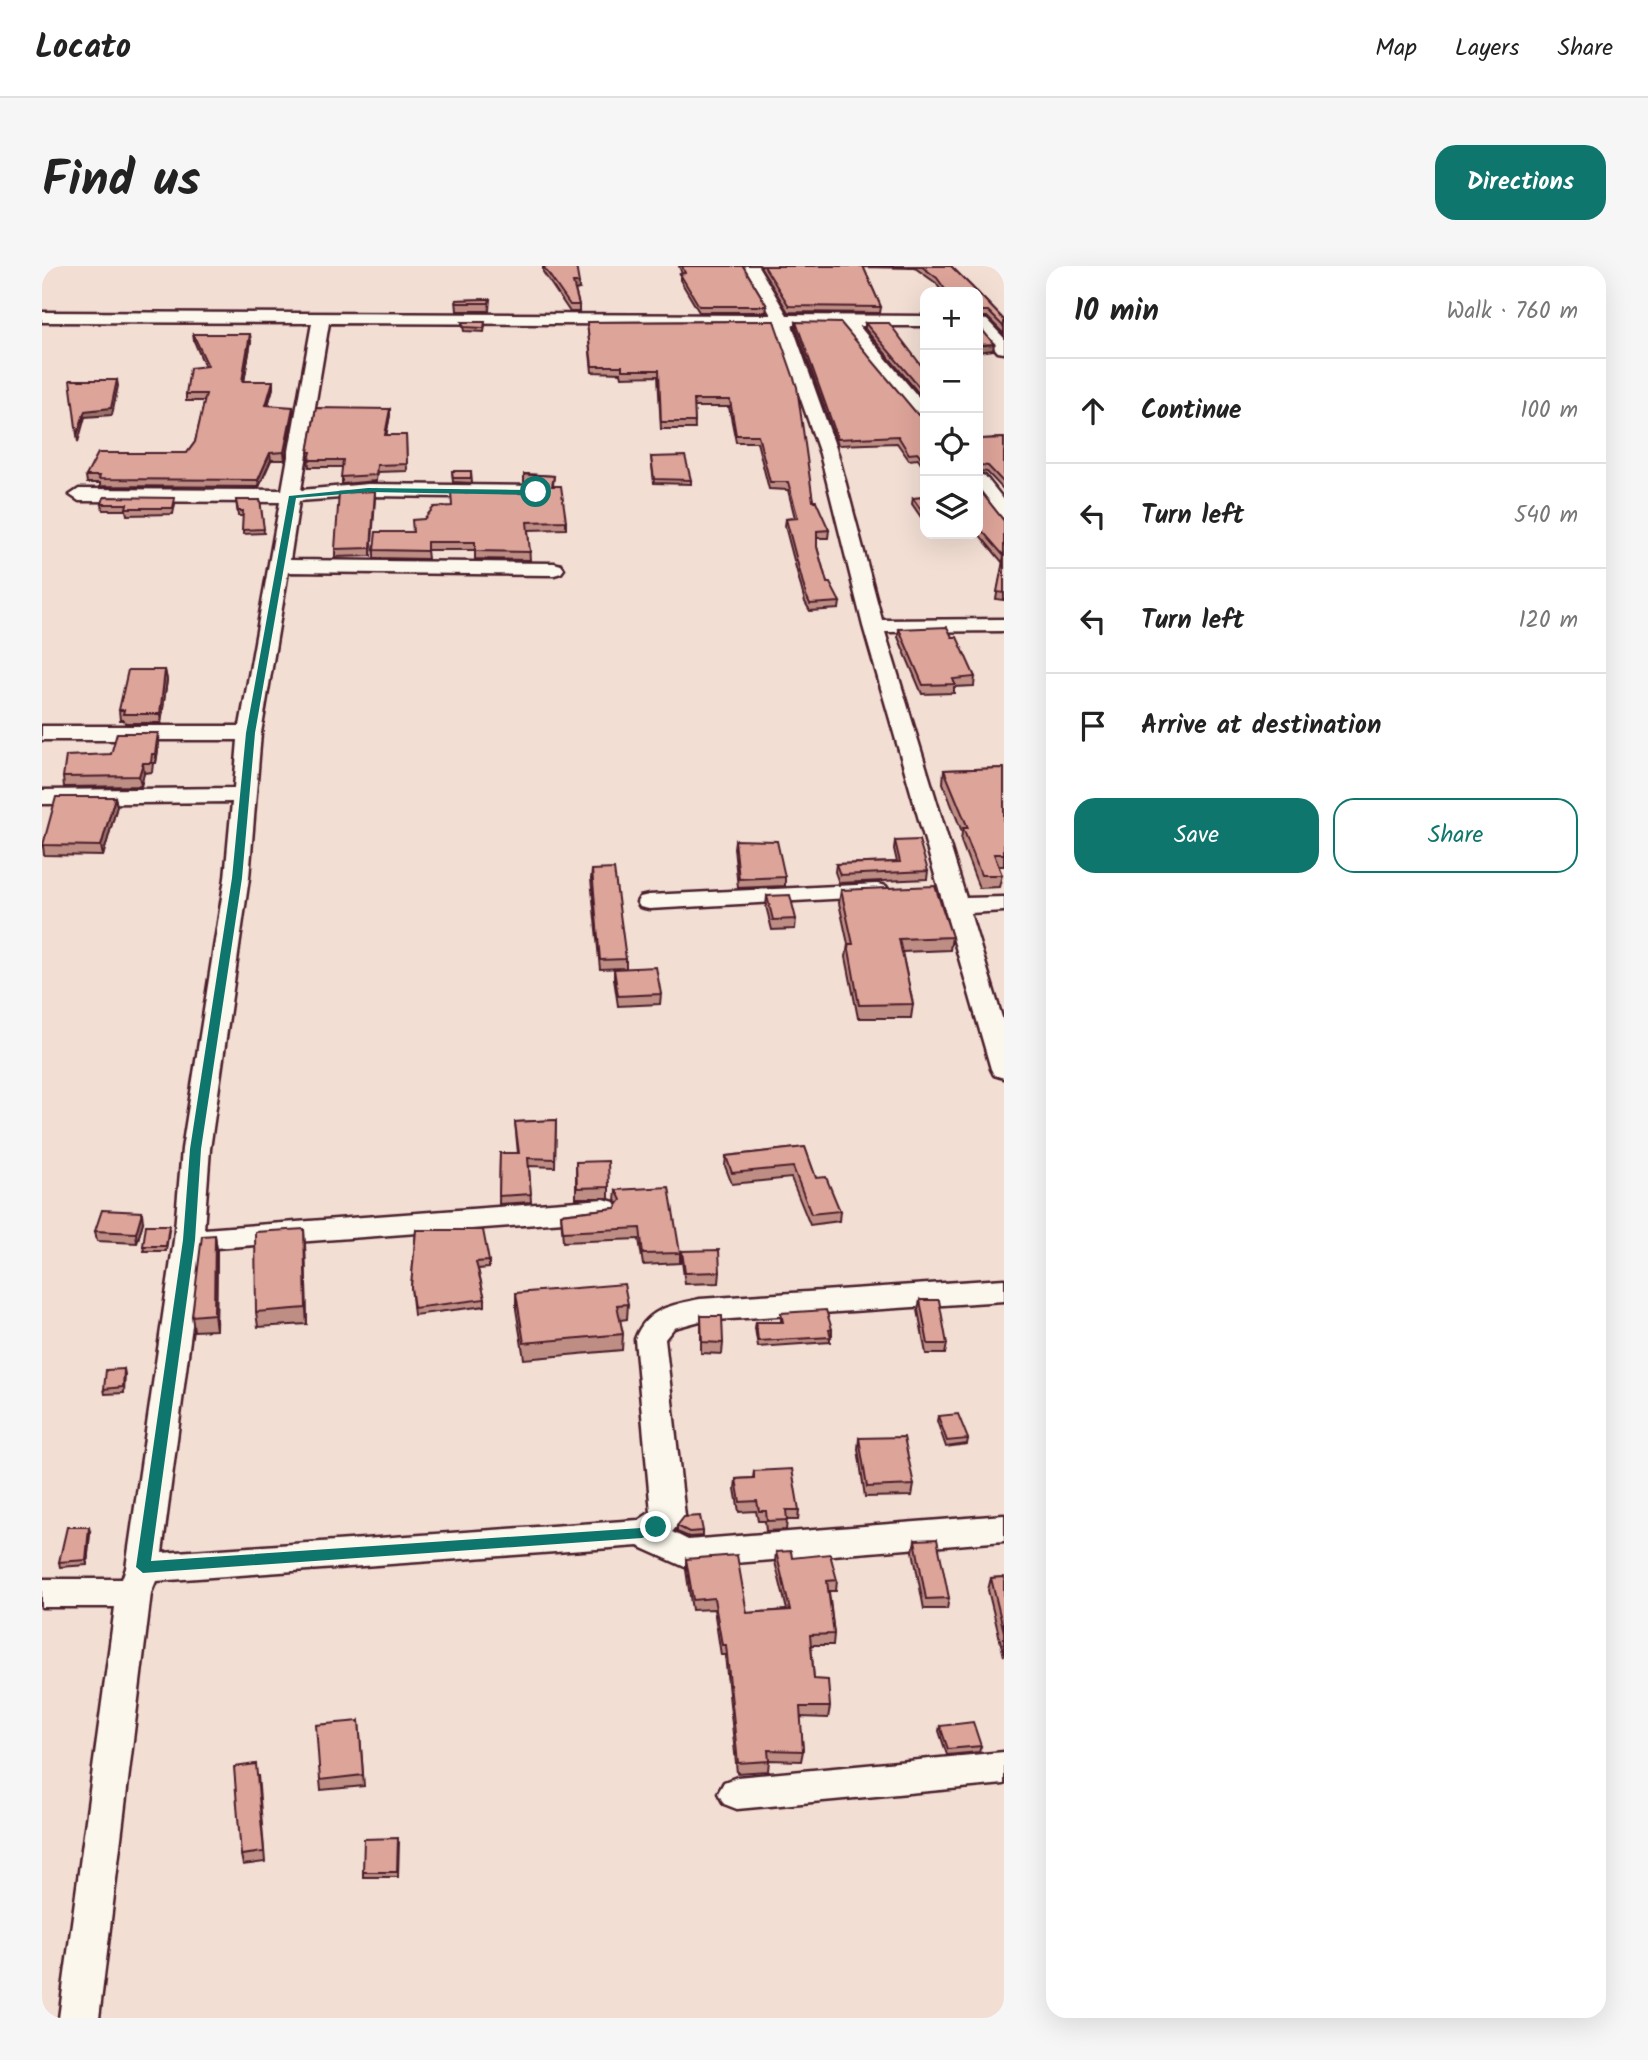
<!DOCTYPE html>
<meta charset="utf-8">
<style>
body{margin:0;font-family:Kalam,sans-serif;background:#f6f6f6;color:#222}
.controls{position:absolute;right:21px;top:21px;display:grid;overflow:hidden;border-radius:14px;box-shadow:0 7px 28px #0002}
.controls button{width:63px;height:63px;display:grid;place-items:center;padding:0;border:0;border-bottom:2px solid #e0e0e0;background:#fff;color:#222;font:35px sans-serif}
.stop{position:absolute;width:21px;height:21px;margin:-16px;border:5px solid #0f766e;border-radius:50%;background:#fff}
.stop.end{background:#0f766e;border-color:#fff;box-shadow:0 2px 7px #0008}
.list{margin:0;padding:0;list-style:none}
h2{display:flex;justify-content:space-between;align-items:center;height:91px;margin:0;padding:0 28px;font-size:30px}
h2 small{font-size:23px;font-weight:400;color:#767676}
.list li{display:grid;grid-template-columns:46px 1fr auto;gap:21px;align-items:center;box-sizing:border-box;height:105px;padding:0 28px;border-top:2px solid #e0e0e0}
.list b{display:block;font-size:26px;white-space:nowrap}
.list em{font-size:23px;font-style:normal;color:#767676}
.actions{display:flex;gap:14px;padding:21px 28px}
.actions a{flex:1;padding:16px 0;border:2px solid #0f766e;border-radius:21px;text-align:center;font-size:24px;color:#0f766e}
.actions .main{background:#0f766e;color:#fff}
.icon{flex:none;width:38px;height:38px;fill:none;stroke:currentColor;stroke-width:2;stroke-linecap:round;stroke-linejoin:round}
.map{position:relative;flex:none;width:962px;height:1752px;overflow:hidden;border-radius:21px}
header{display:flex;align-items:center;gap:42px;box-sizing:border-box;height:98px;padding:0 35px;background:#fff;border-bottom:2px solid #e0e0e0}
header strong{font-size:33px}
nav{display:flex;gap:38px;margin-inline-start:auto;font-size:24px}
.intro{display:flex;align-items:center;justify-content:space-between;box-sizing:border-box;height:168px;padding:0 42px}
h1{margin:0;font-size:49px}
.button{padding:18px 32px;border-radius:21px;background:#0f766e;color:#fff;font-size:24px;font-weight:700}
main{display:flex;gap:42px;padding:0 42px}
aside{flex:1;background:#fff;border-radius:21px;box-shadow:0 7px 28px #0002}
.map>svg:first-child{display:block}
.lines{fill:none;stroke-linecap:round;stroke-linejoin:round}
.stream{stroke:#738da1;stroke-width:4.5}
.minor-casing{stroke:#4a1f2b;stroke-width:5}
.minor{fill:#fbf7ec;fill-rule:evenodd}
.wall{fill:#be8d84;stroke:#4a1f2b;stroke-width:2}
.shaded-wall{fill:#9b736b;stroke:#4a1f2b;stroke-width:2}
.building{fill:#dda499;stroke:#4a1f2b;stroke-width:2}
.route{fill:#0f766e}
</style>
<header>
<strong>Locato</strong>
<nav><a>Map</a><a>Layers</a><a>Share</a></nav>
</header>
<div class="intro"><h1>Find us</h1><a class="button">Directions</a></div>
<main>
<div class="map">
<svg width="962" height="1752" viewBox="0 0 962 1752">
<rect width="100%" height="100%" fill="#f2ded3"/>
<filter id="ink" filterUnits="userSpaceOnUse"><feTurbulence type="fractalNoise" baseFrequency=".0143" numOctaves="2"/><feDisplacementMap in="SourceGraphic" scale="14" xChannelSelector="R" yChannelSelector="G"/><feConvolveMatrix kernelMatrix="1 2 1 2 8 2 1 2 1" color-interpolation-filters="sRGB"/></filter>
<g filter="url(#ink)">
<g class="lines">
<g class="stream">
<polyline points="717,0 745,48"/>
<polyline points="746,49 778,48"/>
</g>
<g class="minor-casing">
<g id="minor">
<path d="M700,0h16l29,49 138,1v10h-66l66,79v16l-6,-1 -77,-94 -50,-1 46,129 44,166 122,-1v12l-119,1 81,266 38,-1v14l-34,2 34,111v54l-10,-3 -3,-6 -128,-443 -43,-172 -45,-129 -446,-2 -28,167 67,-6 168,2 9,6 -9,6 -168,-2 -69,5 -9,59 264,3 7,2 3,4 -3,4 -7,2 -266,-3 -27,161 -12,145 -39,271 -6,80 400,-30 10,3 4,7 -4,7 -10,3 -402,30 -40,304 477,-33 12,-8 -16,-173c11,-30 36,-34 65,-40l304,-20v22l-304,20 -26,7 -9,11 20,177 -13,16 16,8 316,-25v26l-319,26 -47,-21 -482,35 -5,12 -52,425h-40l56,-411h-73v-28h80l4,-11 48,-328 8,-91 43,-271 7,-76 -190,2v-14l192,-2 4,-48h-196v-14h198l40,-224 -201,-1 -9,-6 9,-6 203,1 30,-167 -270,-1v-10l729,3z"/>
<polygon points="936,53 945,54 962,72 962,87 956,86 936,63"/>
<polygon points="936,208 943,210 962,234 962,252 955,250 936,226"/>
<polygon points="835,618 844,620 847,625 844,630 607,643 598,641 595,636 598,631 607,629"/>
<polygon points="962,1486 962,1518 695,1543 682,1538 676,1527 682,1516 695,1511"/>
</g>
</g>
<use href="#minor" class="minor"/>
</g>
<g class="wall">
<polygon points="501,0 537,23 533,24 537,39 537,46 528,46 501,6"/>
<polygon points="637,0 701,0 725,40 724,46 657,46 638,14 638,8 640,8"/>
<polygon points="718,0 909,0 935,26 900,26 894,17 873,2 821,1 839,41 838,47 746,46"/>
<polygon points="936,27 962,54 962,68 945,51 936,51"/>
<polygon points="448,33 447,45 415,45 414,34"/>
<polygon points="732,55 771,235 787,264 786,272 775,272 775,281 785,317 798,336 797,343 768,345 763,336 743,260 744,253 753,252 746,224 727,223 715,176 694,176 687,141 652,141 653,163 619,163 616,110 580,111 579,107 550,106 545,56"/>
<polygon points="420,56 443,60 442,66 422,65"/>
<polygon points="754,56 876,149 883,150 883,204 876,193 867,194 855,177 796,179 754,62"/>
<polygon points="823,57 879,99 883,98 883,135 823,63"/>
<polygon points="151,68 209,75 202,115 231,115 231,122 226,139 251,148 243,194 229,194 217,221 58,220 58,217 45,217 44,210 145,187 153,176 163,135 144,135 144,128 163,101 152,75"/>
<polygon points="348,143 348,149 344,169 364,169 365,205 335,206 334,215 300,218 300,201 267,201 266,186"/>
<polygon points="962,172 962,224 945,206 937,205 940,173"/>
<polygon points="609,191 649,214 649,218 612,217"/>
<polygon points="410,205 429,205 430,217 411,216"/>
<polygon points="482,208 512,210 511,220 524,255 524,263 486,264 488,294 433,293 433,284 385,284 386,293 332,292 332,284 371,266 382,253 494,227 500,221 495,218 482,216"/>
<polygon points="936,222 962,255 962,334 954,333 961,297 936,267"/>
<polygon points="333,225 329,290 293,291 293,283"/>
<polygon points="883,231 883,257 870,238 871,232"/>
<polygon points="194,234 218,234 222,267 201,268 201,250 196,250"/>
<polygon points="60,238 133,238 131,248 85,249 84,244 61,244"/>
<polygon points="857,363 910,371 933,411 932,420 912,421 912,427 880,428 856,371"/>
<polygon points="123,404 125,414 119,457 83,457 82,454 78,454 77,444"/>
<polygon points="117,477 114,497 111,497 110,506 102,507 99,520 22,521 21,511 69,488"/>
<polygon points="962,502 962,600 956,600 960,609 957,621 937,622 919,575 920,566 901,517 902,504"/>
<polygon points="73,531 75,540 61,590 2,589 1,579"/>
<polygon points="693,574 743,611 743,620 696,622 692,582"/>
<polygon points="853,575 886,605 885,613 797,617 793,606 794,598 855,596 852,583"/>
<polygon points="550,604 584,693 584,702 558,703 549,613"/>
<polygon points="799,624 910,671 908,684 860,686 871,738 869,752 816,752 804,691 806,678 797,637"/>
<polygon points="725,630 754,653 753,663 730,664 724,640"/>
<polygon points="572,703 619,728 618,738 576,740 572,713"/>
<polygon points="514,854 513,901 487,900 489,936 457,938 458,887 476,887 473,856"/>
<polygon points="763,881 774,912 798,945 797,955 768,959 749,912 690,918 683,900 684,890"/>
<polygon points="534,896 567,921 567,932 534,932"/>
<polygon points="574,924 638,987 638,997 601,999 597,973 521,976 519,948 573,942 576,938 573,934"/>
<polygon points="101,956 95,977 55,975 53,965"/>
<polygon points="127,964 124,985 102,985 101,980"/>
<polygon points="374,964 447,995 447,1002 436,1003 443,1033 443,1040 372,1049 369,1021"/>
<polygon points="173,969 175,984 174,1064 152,1065 150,1050"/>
<polygon points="263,978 265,1058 216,1061 214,1046"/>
<polygon points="640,985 678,1006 677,1017 643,1018 640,996"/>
<polygon points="474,1027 586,1038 585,1053 578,1054 581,1068 580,1084 482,1093 474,1043"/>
<polygon points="878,1034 905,1078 903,1088 884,1088 876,1044"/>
<polygon points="739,1047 790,1063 790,1069 788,1069 788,1076 716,1081 713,1062 714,1056 739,1056"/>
<polygon points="659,1050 681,1077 680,1088 659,1087"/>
<polygon points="82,1103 83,1108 82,1127 63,1128 62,1123"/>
<polygon points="896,1150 926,1173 925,1178 904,1181 895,1155"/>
<polygon points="817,1172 872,1219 870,1230 823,1231 816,1183"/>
<polygon points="712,1205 757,1244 756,1254 745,1254 744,1264 724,1265 723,1255 716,1255 714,1245 697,1246 693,1223 694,1213 711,1212"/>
<polygon points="635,1260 661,1265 661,1270 647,1271 635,1266"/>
<polygon points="48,1266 45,1299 18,1301 17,1296"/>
<polygon points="873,1274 907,1332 905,1343 882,1343 871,1285"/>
<polygon points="734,1286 750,1292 795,1314 794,1325 787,1325 792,1368 791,1379 769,1379 772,1413 788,1441 786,1452 758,1451 761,1485 759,1495 727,1494 726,1505 695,1507 683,1389 679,1389 672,1343 650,1344 644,1304 644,1293 705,1347 745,1344 733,1296"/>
<polygon points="962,1311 962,1390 946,1324 949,1312"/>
<polygon points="317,1455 322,1520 279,1524 278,1514"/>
<polygon points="898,1460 939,1480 937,1486 905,1489 897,1465"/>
<polygon points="216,1509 223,1596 201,1599 199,1589"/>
<polygon points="357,1577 356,1611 321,1611 321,1606"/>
</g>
<g class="shaded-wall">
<polygon points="531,17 537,17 537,23 531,24"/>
<polygon points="208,68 209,75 201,122 200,115"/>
<polygon points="952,78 951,84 936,86 936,80"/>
<polygon points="75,114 76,120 70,149 43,151 36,176 35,169 43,145"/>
<polygon points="231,115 231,122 224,146 224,139"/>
<polygon points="251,141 251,148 243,194 242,186"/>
<polygon points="348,143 348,149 343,176 343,169"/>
<polygon points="228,187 229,194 217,221 216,214"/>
<polygon points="333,225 333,233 329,290 329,282"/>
<polygon points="123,404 125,414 119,457 118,448"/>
<polygon points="116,467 117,477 114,497 113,488"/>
<polygon points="101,497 102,507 99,520 97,510"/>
<polygon points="73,531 75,540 61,590 59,580"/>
<polygon points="100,946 101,956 95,977 94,967"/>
<polygon points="262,963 263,978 265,1058 264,1042"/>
<polygon points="173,969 175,984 174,1064 172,1048"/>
<polygon points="47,1261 48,1266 45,1299 44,1294"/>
</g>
<g class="building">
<polygon points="501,0 534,0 537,17 531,17 537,39 528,39"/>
<polygon points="640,0 701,0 725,40 657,40 638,8 643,7"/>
<polygon points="722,0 821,0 839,41 747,40"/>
<polygon points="879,0 909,0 935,26 905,26 895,12"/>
<polygon points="936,27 962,54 962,61 946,45 936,45"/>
<polygon points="448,33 447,37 415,37 414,34"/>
<polygon points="732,55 755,121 771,235 774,235 787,264 775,265 775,281 785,317 788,317 798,336 768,338 764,329 744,253 756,252 746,216 728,216 716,169 694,169 688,134 652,134 653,156 619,156 617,104 580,104 580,100 550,100 545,56"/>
<polygon points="420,56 443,56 442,62 422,61"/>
<polygon points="754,56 799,57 876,149 883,150 883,197 876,187 867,188 856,170 796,173"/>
<polygon points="823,57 847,57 879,99 883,98 883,128"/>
<polygon points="936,59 952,78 936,79"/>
<polygon points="151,68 208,68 200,115 231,115 224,139 251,141 242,186 228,187 216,214 57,213 58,210 44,210 56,187 145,187 153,176 164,128 144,128 148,102 166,100"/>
<polygon points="28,114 75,114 69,142 43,145 35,169"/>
<polygon points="274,142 348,143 343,169 364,169 365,198 335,199 334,209 299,211 301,194 267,194 269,186 266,186"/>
<polygon points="936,167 940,173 962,172 962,217 946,200 938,199 936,203"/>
<polygon points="643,190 649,214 612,213 609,191"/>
<polygon points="410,205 429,205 429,212 411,212"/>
<polygon points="482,208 512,210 510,220 519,220 524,255 485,256 488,286 433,285 433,276 385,276 385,285 332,284 334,266 371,266 370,254 382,253 392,241 410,240 409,226 494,227 506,217 495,210"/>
<polygon points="936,222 962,255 962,290 936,260"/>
<polygon points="333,225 329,282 293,283 297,227"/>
<polygon points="62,231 133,232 131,242 84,242 85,238 60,238"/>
<polygon points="883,231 883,250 871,232"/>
<polygon points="194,234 218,234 222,263 200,264 201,245 196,245"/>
<polygon points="962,290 962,327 955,326"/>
<polygon points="905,361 910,371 915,371 933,411 911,413 913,418 881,419 857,363"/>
<polygon points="86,404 123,404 118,448 81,448 82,444 77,444"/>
<polygon points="75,467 116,467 113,488 110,488 109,497 101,497 97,510 21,511 24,490 69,488"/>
<polygon points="962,502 962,588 952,588 960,609 939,609 921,562 926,562 902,504"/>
<polygon points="14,531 73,531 59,580 1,579"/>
<polygon points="693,574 735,575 743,611 697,613"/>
<polygon points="877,574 886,605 798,609 794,598 858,596 853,575"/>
<polygon points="572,603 584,693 558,694 550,604"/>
<polygon points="893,620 910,671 857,673 871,738 817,739 806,678 811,678 799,624"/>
<polygon points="748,629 754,653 731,654 725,630"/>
<polygon points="614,701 619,728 576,730 572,703"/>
<polygon points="514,854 513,893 486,892 489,928 457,930 458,887 477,887 473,856"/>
<polygon points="763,881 774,912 784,911 798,945 769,948 751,901 690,907 684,890"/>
<polygon points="566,895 567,921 535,922 534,896"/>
<polygon points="627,921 638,987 601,988 598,962 521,966 519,948 573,942 579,934 574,924"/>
<polygon points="60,944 100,946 94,967 53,965"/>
<polygon points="104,959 127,959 124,980 101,980"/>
<polygon points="262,963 264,1042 214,1046 213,966"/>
<polygon points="374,964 441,964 447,995 434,996 443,1033 372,1042 369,1021"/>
<polygon points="173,969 172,1048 150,1050 160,970"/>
<polygon points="677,984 678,1006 643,1007 640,985"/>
<polygon points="582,1018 586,1038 575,1039 581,1068 482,1077 474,1027"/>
<polygon points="878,1034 897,1034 905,1078 886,1078"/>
<polygon points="784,1044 790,1063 787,1064 789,1071 716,1075 714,1056 741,1056 739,1047"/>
<polygon points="659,1050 680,1050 681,1077 660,1076"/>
<polygon points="82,1103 81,1121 62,1123 64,1104"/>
<polygon points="916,1148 926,1173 905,1175 896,1150"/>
<polygon points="862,1171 872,1219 825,1221 817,1172"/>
<polygon points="750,1203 757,1244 744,1244 745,1254 725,1255 724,1245 717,1245 715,1235 698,1236 694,1213 712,1212 712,1205"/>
<polygon points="658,1250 661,1265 647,1266 635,1260 642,1251"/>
<polygon points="25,1261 47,1261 44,1294 17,1296"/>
<polygon points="895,1273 907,1332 884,1333 873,1274"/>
<polygon points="749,1285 750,1292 788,1288 795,1314 785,1315 792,1368 768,1369 772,1413 786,1414 788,1441 758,1441 761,1485 726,1484 727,1495 696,1497 684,1379 680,1379 672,1332 651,1334 644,1293 695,1289 705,1347 748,1344 734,1286"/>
<polygon points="962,1311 962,1366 949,1312"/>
<polygon points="317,1455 321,1509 278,1514 274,1459"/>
<polygon points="931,1456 939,1480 906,1483 898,1460"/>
<polygon points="214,1498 222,1586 199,1589 192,1501"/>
<polygon points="356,1572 355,1606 321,1606 322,1573"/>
</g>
</g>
<polygon class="route" points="326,222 494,224 498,226 494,229 326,226 254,232 213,467 200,612 159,883 153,974 109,1295 599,1262 614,1256 621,1261 619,1265 600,1272 101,1307 94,1301 141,974 148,883 190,612 204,467 247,230"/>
</svg>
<div class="controls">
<button>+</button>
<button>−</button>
<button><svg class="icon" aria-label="locate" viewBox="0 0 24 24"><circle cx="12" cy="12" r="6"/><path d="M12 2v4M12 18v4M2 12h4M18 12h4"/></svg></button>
<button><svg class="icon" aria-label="layers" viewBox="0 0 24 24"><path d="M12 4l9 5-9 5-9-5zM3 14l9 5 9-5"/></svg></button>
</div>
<div class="stop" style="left:494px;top:226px"></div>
<div class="stop end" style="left:614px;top:1261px"></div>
</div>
<aside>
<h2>10 min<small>Walk · 760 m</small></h2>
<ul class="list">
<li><svg class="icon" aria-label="ahead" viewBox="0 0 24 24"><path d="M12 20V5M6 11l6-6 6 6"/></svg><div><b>Continue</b></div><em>100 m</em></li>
<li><svg class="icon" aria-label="left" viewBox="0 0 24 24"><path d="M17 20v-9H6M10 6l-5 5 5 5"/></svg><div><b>Turn left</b></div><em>540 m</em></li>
<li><svg class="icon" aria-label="left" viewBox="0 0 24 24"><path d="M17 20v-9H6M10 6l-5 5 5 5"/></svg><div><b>Turn left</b></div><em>120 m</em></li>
<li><svg class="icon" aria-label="arrive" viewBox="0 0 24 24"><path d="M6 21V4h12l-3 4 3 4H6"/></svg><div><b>Arrive at destination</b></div></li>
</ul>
<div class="actions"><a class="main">Save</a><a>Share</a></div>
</aside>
</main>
